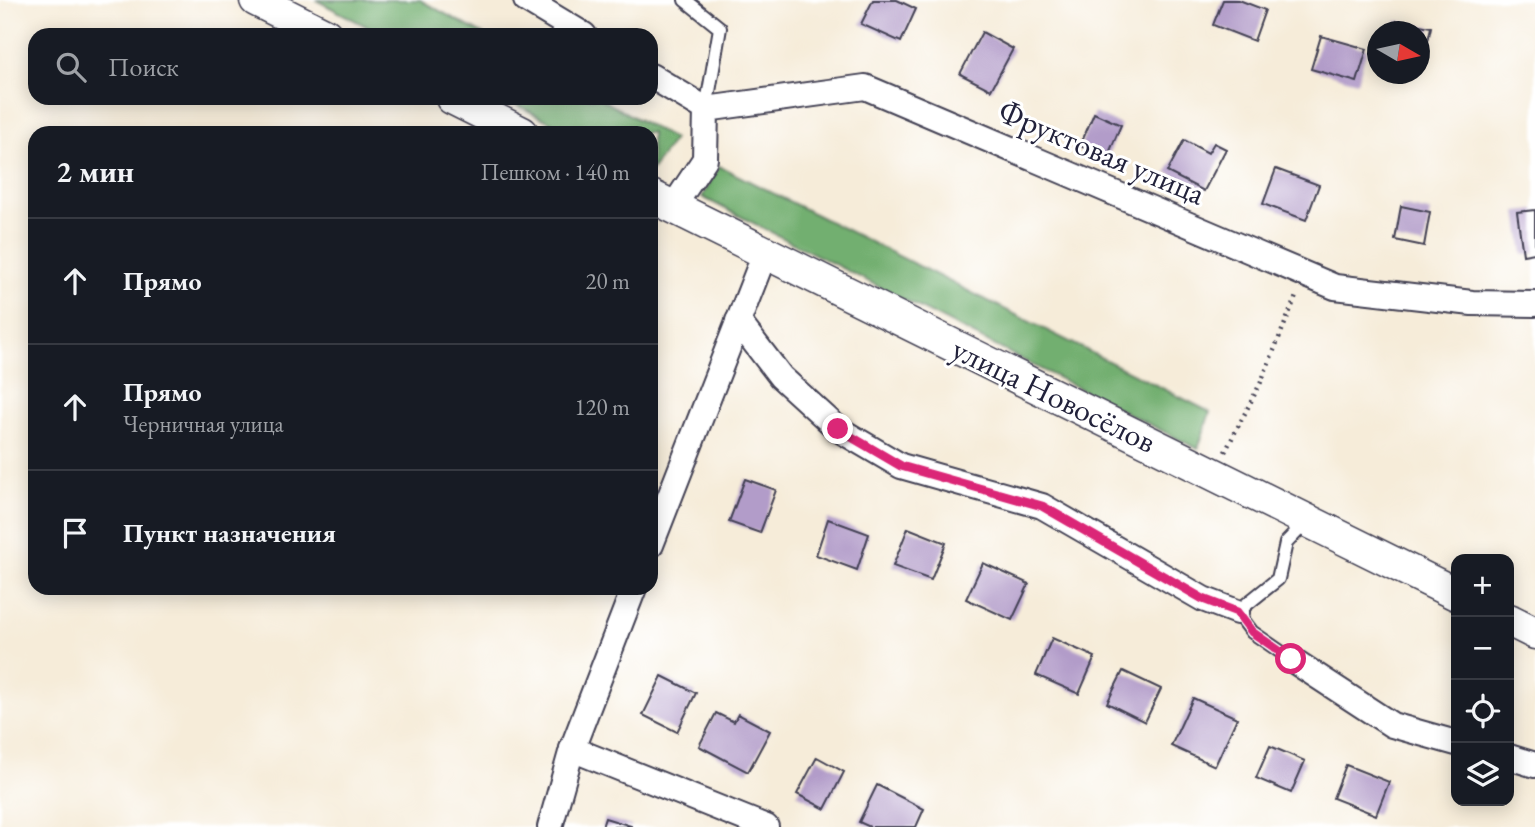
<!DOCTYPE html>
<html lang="ru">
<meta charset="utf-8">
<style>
body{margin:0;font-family:"EB Garamond",serif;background:#20242c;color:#f1f3f6}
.controls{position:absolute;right:21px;bottom:21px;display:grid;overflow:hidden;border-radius:14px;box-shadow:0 4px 18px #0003}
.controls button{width:63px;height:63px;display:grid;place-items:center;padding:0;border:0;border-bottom:2px solid #363941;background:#171b24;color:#f1f3f6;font:35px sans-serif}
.compass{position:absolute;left:1367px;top:21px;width:63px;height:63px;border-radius:50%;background:#171b24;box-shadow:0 4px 18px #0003;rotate:99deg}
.stop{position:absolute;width:21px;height:21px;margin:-16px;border:5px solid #db2777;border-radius:50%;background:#fff}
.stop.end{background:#db2777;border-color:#fff;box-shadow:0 2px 7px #0008}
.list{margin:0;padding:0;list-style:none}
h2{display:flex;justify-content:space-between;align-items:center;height:91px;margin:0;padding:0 28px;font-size:30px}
h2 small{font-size:23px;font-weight:400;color:#9ea1a6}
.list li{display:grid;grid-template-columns:46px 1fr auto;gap:21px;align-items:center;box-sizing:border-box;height:126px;padding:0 28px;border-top:2px solid #363941}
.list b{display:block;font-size:26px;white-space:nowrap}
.list p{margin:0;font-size:23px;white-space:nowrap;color:#9ea1a6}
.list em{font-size:23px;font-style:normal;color:#9ea1a6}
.icon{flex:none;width:38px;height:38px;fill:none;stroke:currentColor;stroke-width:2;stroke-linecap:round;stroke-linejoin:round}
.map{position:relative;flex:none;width:1535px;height:827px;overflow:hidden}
.search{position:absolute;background:#171b24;box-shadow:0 4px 18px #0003;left:28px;top:28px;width:630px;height:77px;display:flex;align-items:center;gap:18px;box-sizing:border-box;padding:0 24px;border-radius:21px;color:#9ea1a6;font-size:26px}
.panel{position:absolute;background:#171b24;box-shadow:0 4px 18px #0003;left:28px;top:126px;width:630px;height:469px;border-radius:21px}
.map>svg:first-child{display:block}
.forest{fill:#72af6f;stroke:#4a6855;stroke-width:2}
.building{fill:#b29cc9}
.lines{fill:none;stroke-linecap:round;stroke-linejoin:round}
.service-casing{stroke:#424053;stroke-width:16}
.minor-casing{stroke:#424053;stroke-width:28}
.tertiary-casing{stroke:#424053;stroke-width:35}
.path{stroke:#424053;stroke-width:4.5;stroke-dasharray:2 5;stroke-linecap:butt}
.service{stroke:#fff;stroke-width:12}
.minor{stroke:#fff;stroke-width:24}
.tertiary{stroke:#fff;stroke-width:32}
.route{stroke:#db2777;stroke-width:9}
.labels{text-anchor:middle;stroke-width:6;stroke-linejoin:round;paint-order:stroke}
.street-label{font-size:32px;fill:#22223b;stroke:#fff}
</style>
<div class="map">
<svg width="1535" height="827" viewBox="0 0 1535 827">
<rect width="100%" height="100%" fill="#fff"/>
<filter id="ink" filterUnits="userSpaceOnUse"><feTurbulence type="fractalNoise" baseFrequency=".0143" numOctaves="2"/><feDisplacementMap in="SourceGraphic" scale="14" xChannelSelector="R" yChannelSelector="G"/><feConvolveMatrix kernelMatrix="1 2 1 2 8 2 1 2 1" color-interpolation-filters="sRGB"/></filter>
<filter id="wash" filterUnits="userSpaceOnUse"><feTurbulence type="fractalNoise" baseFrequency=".00686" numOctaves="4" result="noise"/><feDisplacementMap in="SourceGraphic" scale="28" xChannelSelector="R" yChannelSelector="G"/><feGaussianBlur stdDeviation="1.57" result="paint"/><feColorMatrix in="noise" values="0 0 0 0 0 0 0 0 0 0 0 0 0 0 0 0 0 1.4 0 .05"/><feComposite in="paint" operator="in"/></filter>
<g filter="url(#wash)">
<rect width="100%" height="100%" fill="#f6ecd9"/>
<g class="forest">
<polygon points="316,0 420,0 484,35 383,35"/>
<polygon points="504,98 599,98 674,139 651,171 651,133 571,133"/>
<polygon points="719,166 1210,412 1198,449 702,197"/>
</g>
<g id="blocks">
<g class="building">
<polygon points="873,0 897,0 916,9 901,42 861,24"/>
<polygon points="1223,0 1239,0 1265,10 1254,41 1213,25"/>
<polygon points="1397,21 1431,27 1422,69 1420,69 1420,32 1395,32"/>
<polygon points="982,32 1013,49 991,90 960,74"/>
<polygon points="1321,36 1367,49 1357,82 1311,69"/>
<polygon points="1094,113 1121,125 1107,158 1080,146"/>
<polygon points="1184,140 1208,153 1214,143 1226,149 1204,191 1167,172"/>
<polygon points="1276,169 1319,185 1306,220 1263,204"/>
<polygon points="1401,206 1430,212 1424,246 1395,240"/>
<polygon points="1535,210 1535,253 1523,255 1517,212"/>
<polygon points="745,479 776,490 760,533 729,522"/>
<polygon points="828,519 869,534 857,570 816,555"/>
<polygon points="908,528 946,543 931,580 893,566"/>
<polygon points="983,563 1029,584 1012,620 966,599"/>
<polygon points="1052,638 1095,657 1079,694 1036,675"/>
<polygon points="1123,671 1161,689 1145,722 1107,703"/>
<polygon points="662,676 696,693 677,732 643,715"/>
<polygon points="1193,698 1237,718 1215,766 1171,746"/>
<polygon points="716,713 734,722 738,714 770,731 748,772 699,746"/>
<polygon points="1270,746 1305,761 1291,793 1256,778"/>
<polygon points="817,757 844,772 825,809 797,794"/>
<polygon points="1346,765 1389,782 1376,815 1333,798"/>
<polygon points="877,785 924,809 916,827 870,827 859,822"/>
<polygon points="605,818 631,826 631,827 602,827"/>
</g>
</g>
</g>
<g filter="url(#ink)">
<use href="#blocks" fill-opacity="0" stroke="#424053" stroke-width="2"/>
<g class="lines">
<g class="service-casing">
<g id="service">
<polyline points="685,0 720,28 706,109"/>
<polyline points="1291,659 1252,632 1237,612 1278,579 1286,543 1307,521"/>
</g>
</g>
<g class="minor-casing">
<g id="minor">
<polyline points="526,0 584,35"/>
<polyline points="651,76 706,109 865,87 1335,287 1472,303 1535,304"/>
<polyline points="673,207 705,159 706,109"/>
<polyline points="738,321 781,377 838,429 901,466 1042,506 1203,599 1237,612"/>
<polyline points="651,545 765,253"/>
<polyline points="1291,659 1392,725 1456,743"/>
<polyline points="572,749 766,827"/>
<polyline points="1509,757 1535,765"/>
<polyline points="550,827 572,749 634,588"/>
</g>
</g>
<g class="tertiary-casing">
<g id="tertiary">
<polyline points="256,0 326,35"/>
<polyline points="452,98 522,133"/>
<polyline points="651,196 1456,594"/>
<polyline points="1509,620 1535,633"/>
</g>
</g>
<polyline class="path" points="1225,452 1261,382 1297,294"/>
<use href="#service" class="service"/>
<use href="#minor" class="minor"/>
<use href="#tertiary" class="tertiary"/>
</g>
</g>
<g class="lines" filter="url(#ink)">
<polyline class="route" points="838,429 901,466 1042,506 1203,599 1237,612 1252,632 1291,659"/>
</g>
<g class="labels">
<g class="street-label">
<text transform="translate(1102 152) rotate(23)" y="11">Фруктовая улица</text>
<text transform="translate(1054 395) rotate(26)" y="11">улица Новосёлов</text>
</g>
</g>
</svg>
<div class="controls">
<button>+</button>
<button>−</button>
<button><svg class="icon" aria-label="locate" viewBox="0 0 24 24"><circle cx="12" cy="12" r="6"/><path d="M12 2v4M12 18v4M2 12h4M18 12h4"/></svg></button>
<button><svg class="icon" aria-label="layers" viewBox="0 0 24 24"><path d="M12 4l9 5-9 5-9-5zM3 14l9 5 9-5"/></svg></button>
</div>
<svg class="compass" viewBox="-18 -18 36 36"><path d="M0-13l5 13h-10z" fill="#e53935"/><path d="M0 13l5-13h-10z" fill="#9ea1a6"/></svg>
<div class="stop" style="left:1291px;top:659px"></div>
<div class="stop end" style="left:838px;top:429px"></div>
<div class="search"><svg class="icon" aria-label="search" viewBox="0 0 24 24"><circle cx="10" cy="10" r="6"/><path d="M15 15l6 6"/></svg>Поиск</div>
<section class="panel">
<h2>2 мин<small>Пешком · 140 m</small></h2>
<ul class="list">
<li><svg class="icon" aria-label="ahead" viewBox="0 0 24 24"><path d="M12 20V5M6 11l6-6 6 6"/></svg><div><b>Прямо</b></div><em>20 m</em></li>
<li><svg class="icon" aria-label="ahead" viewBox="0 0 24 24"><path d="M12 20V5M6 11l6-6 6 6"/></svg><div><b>Прямо</b><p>Черничная улица</p></div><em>120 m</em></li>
<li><svg class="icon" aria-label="arrive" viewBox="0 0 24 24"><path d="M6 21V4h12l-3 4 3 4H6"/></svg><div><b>Пункт назначения</b></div></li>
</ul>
</section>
</div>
